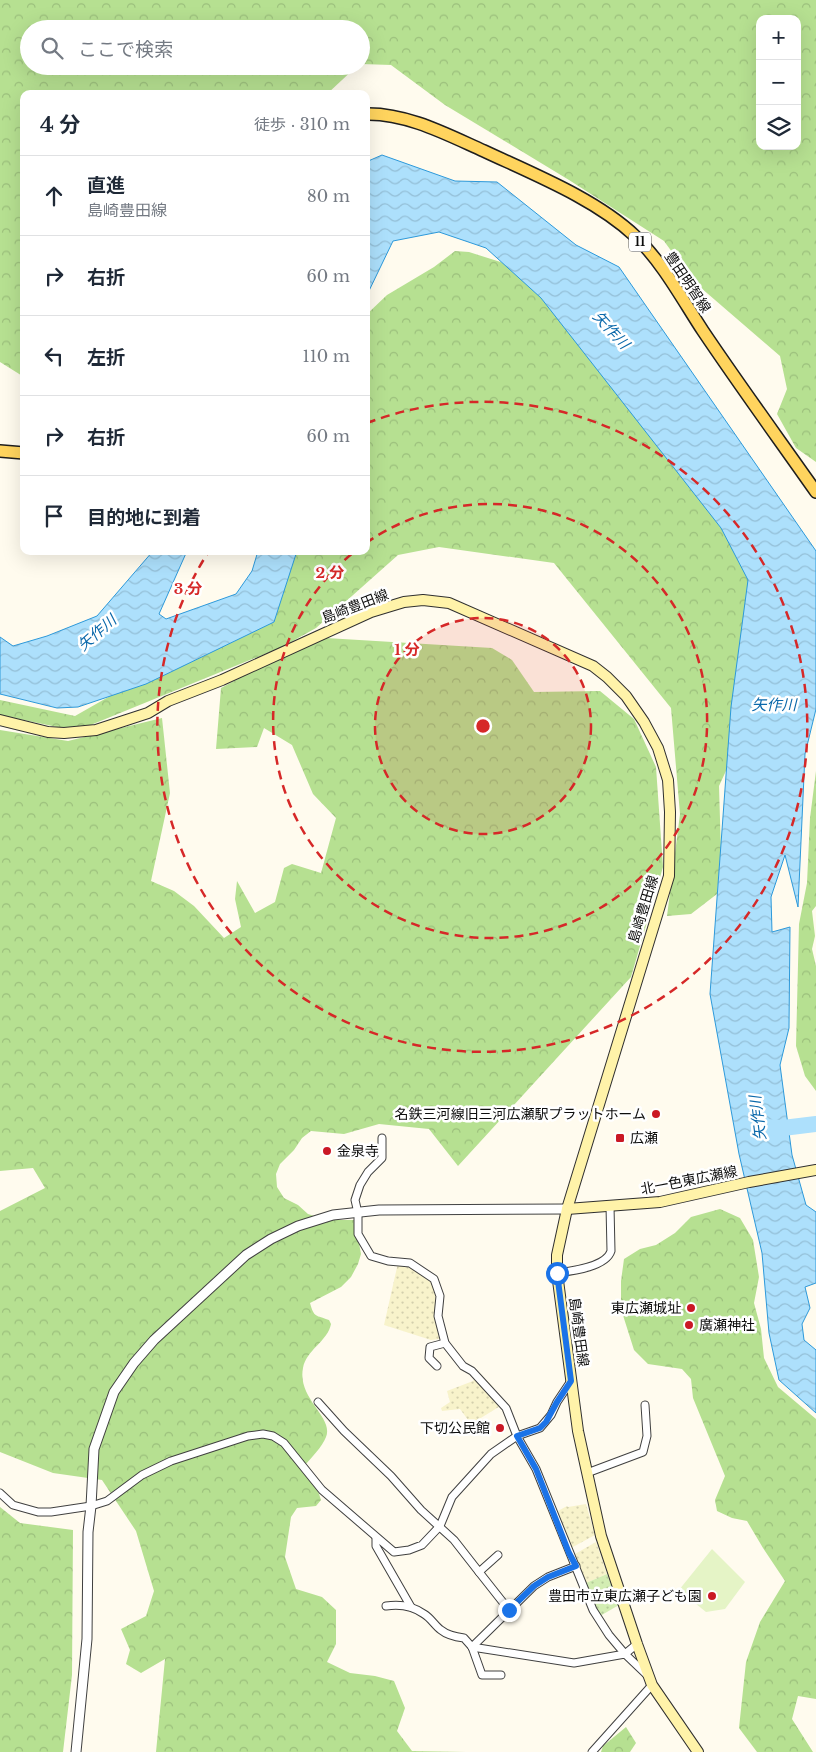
<!DOCTYPE html>
<html lang="ja">
<meta charset="utf-8">
<style>
body{margin:0;font-family:"Libre Baskerville","Noto Sans JP",serif;background:#f6f6f7;color:#1f2937}
.controls{position:absolute;right:15px;top:15px;display:grid;overflow:hidden;border-radius:10px;box-shadow:0 5px 20px #0002}
.controls button{width:45px;height:45px;display:grid;place-items:center;padding:0;border:0;border-bottom:1px solid #e0e1e3;background:#fff;color:#1f2937;font:25px sans-serif}
.stop{position:absolute;width:15px;height:15px;margin:-11px;border:4px solid #1a73e8;border-radius:50%;background:#fff}
.stop.end{background:#1a73e8;border-color:#fff;box-shadow:0 1px 5px #0008}
.list{margin:0;padding:0;list-style:none}
h2{display:flex;justify-content:space-between;align-items:center;height:65px;margin:0;padding:0 20px;font-size:21px}
h2 small{font-size:16px;font-weight:400;color:#747a83}
.list li{display:grid;grid-template-columns:32px 1fr auto;gap:15px;align-items:center;box-sizing:border-box;height:80px;padding:0 20px;border-top:1px solid #e0e1e3}
.list b{display:block;font-size:19px;white-space:nowrap}
.list p{margin:0;font-size:16px;white-space:nowrap;color:#747a83}
.list em{font-size:16px;font-style:normal;color:#747a83}
.icon{flex:none;width:28px;height:28px;fill:none;stroke:currentColor;stroke-width:2;stroke-linecap:round;stroke-linejoin:round}
.map{position:relative;flex:none;width:816px;height:1752px;overflow:hidden}
.search{position:absolute;background:#fff;box-shadow:0 5px 20px #0002;left:20px;top:20px;width:350px;height:55px;display:flex;align-items:center;gap:12px;box-sizing:border-box;padding:0 18px;border-radius:28px;color:#747a83;font-size:19px}
.panel{position:absolute;background:#fff;box-shadow:0 5px 20px #0002;left:20px;top:90px;width:350px;height:465px;border-radius:10px}
.map>svg:first-child{display:block}
.farmland{fill:url(#farmland-dots)}
.forest{fill:url(#forest-crowns);fill-rule:evenodd}
.park{fill:url(#park-dots)}
.pitch{fill:#e5f4c6}
.water{fill:url(#water-waves);stroke:#2d99da}
.lines{fill:none;stroke-linecap:round;stroke-linejoin:round}
.river{stroke:#ade0fc;stroke-width:16}
.minor-casing{stroke:#404040;stroke-width:9}
.tertiary-casing{stroke:#404040;stroke-width:11}
.secondary-casing{stroke:#2f2f2f;stroke-width:12}
.primary-casing{stroke:#1e1e1e;stroke-width:14}
.minor{stroke:#fff;stroke-width:7}
.tertiary{stroke:#fff;stroke-width:9}
.secondary{stroke:#fff3a9;stroke-width:10}
.primary{stroke:#ffd45e;stroke-width:11}
.route{stroke:#1a73e8;stroke-width:6}
.ring{fill:none;stroke:#d62828;stroke-width:2.5;stroke-dasharray:9 6}
.poi-dot{fill:#ca1825;stroke:#fff;stroke-width:2}
.labels{text-anchor:middle;stroke-width:5;stroke-linejoin:round;paint-order:stroke}
.shield{fill:#fff;stroke:#565656;stroke-width:1}
.shield-label{font-size:12px;font-weight:bold;fill:#0d0d0d}
.street-label{font-size:14px;fill:#0d0d0d;stroke:#fff}
.poi-label{font-size:14px;fill:#0d0d0d;stroke:#fff;text-anchor:end}
.water-label{font-size:15px;font-style:italic;fill:#0b69ab;stroke:#fff}
.centre{fill:#d62828;stroke:#fff;stroke-width:2.5}
.ring-label{font-size:15px;text-anchor:middle;font-weight:bold;fill:#d62828;stroke:#fff;stroke-width:5;stroke-linejoin:round;paint-order:stroke}
</style>
<div class="map">
<svg width="816" height="1752" viewBox="0 0 816 1752">
<defs>
<pattern id="farmland-dots" width="8" height="8" patternUnits="userSpaceOnUse" patternTransform="scale(1.25)"><rect width="8" height="8" fill="#f8f3cb"/><path d="M2 2h.1M6 6h.1" fill="none" stroke="#d3cfad" stroke-width="1.8" stroke-linecap="round"/></pattern>
<pattern id="forest-crowns" width="20" height="18" patternUnits="userSpaceOnUse" patternTransform="scale(1.25)"><rect width="20" height="18" fill="#b6e091"/><path d="M2 6a3 3 0 1 1 6 0M12 15a3 3 0 1 1 6 0" fill="none" stroke="#9bbf7c"/></pattern>
<pattern id="park-dots" width="8" height="8" patternUnits="userSpaceOnUse" patternTransform="scale(1.25)"><rect width="8" height="8" fill="#d3edb3"/><path d="M2 2h.1M6 6h.1" fill="none" stroke="#b4ca99" stroke-width="1.8" stroke-linecap="round"/></pattern>
<pattern id="water-waves" width="16" height="10" patternUnits="userSpaceOnUse" patternTransform="scale(1.25)"><rect width="16" height="10" fill="#ade0fc"/><path d="M0 5q4-4 8 0t8 0" fill="none" stroke="#94bfd7"/></pattern>
</defs>
<rect width="100%" height="100%" fill="#fffbee"/>
<g class="farmland">
<polygon points="398,1263 415,1267 432,1281 435,1289 436,1304 434,1317 439,1328 439,1339 431,1340 384,1325"/>
<polygon points="480,1373 493,1387 502,1405 471,1424 460,1409 442,1411 441,1408 450,1402 447,1391 473,1381"/>
<polygon points="586,1504 595,1535 571,1548 558,1511 567,1506 568,1507"/>
<polygon points="596,1542 607,1574 586,1583 575,1554"/>
</g>
<g class="forest">
<path d="M0,0h816v462l-20,-14 -19,-34 10,-25 -7,-33 -87,-75 -29,-40 -95,-61 -124,-75 -54,-40 -30,-1v-35h-332v37h328l-30,28h-303v283l-24,-15zM760,19h37v127h-37z"/>
<polygon points="455,251 469,252 519,268 705,496 762,591 737,747 719,786 721,853 717,894 691,914 667,916 680,814 671,708 554,563 439,547 398,555 316,628 282,647 76,731 0,715 0,700 75,716 154,671 293,551 366,551 366,315 387,295 434,267"/>
<path d="M326,638l166,10 20,12 22,32 66,-1 34,28 22,48 7,100 -32,110 -173,189 -29,-37 -50,-5 -35,10 -33,-3 -9,7 -8,12 -14,14 -4,10 1,13 7,11 14,7 10,9 19,6h30l3,15 -1,8 2,11 -3,10 -7,13 -10,10 -31,16c4,15 6,12 19,17l2,4c-3,17 -25,26 -28,44 -6,31 31,49 23,69 -4,10 -14,20 -21,28l13,26 3,9 -5,6 -19,2 -6,9 -6,40 11,32 26,8 14,13v34l-9,18 23,11 25,3 19,5 11,27 -8,23 15,20 54,1h-310l9,-93 -24,14 -15,-9 4,-14 -9,-21 25,-13 8,-25 -18,-60 -34,-51 -49,-7 -53,-21v-241l45,-23 -12,-20 -33,3v-441l68,11 94,-23 8,75 -19,88 23,10 20,15 30,32 17,-11 -6,-28 2,-18 18,32 20,-11 9,-34 8,-4 29,9 15,-55 -23,-24 -21,-49 -28,-17 -7,19 -41,2 5,-61 58,-31z"/>
<polygon points="816,771 816,906 812,911 815,936 812,949 816,966 816,1091 805,1076 796,1046 799,924 807,883 810,818"/>
<polygon points="720,1209 740,1218 753,1240 759,1277 754,1303 761,1329 764,1358 778,1387 816,1419 816,1699 798,1696 792,1719 813,1752 757,1752 739,1728 746,1662 760,1622 785,1581 763,1548 747,1521 732,1518 717,1511 715,1500 725,1476 693,1398 691,1379 682,1369 648,1364 634,1350 621,1309 621,1281 624,1259 640,1249 656,1245 675,1233 691,1217"/>
<polygon points="0,1507 20,1523 73,1530 72,1675 63,1752 0,1752"/>
<polygon points="626,1727 636,1743 630,1752 601,1752 603,1746"/>
</g>
<polygon class="park" points="607,1574 619,1605 600,1616 586,1583"/>
<polygon class="pitch" points="712,1549 745,1582 725,1609 706,1612 679,1590"/>
<g class="water">
<polygon points="382,155 455,181 497,182 576,245 619,267 816,551 816,709 805,754 798,907 785,855 771,897 772,932 790,927 789,1028 780,1065 792,1155 806,1205 816,1212 816,1283 805,1287 810,1308 802,1324 804,1340 816,1350 816,1413 779,1380 769,1333 762,1253 739,1154 710,994 731,707 748,580 721,528 541,298 486,248 439,232 393,241 366,297 366,162"/>
<polygon points="153,551 187,551 159,614 166,619 236,594 252,571 258,551 297,551 274,622 146,684 78,707 57,708 0,694 0,637 13,646 47,636 97,616"/>
</g>
<g class="lines">
<polyline class="river" points="766,1127 783,1128 816,1124"/>
<g class="minor-casing">
<g id="minor">
<polyline points="382,1138 382,1158 368,1172 360,1185 355,1200 358,1213 358,1234 371,1256 388,1261 410,1263 434,1279 440,1296 438,1316 445,1343 463,1366 472,1371 506,1408 517,1436 536,1469 593,1610 609,1635 625,1654 637,1644"/>
<path d="M557,1273c15,-2 49,-6 54,-22l-1,-45"/>
<polyline points="437,1366 429,1358 430,1347 445,1343"/>
<polyline points="318,1402 344,1431 391,1476 421,1510 454,1540 479,1572 498,1555"/>
<polyline points="587,1473 643,1452 647,1436 645,1405"/>
<polyline points="0,1493 13,1505 38,1512 51,1512 91,1506 107,1501 142,1475 171,1461 248,1436 263,1434 273,1436 284,1443 322,1490 394,1552 409,1550 422,1545 440,1526 452,1497 491,1454 517,1436 540,1428 551,1415 557,1402 571,1381"/>
<polyline points="376,1538 376,1546 411,1607"/>
<polyline points="479,1572 509,1610"/>
<path d="M386,1606c13,-2 27,0 38,8 7,4 11,12 17,16 6,5 15,7 23,8l8,9 10,28h19"/>
<polyline points="472,1647 574,1663 625,1654 648,1676"/>
<polyline points="472,1647 534,1586 548,1577 576,1566"/>
<polyline points="592,1752 652,1685"/>
</g>
</g>
<g class="tertiary-casing">
<polyline id="tertiary" points="76,1752 87,1639 88,1532 91,1506 94,1449 114,1392 134,1363 154,1340 246,1255 271,1239 298,1226 333,1215 379,1210 567,1209"/>
</g>
<g class="secondary-casing">
<g id="secondary">
<polyline points="0,720 48,732 64,733 96,730 148,713 168,701 222,680 371,612 404,602 423,600 449,603 593,666 607,677 626,696 644,722 658,748 668,780 670,812 669,876 567,1209 557,1255 557,1273 578,1431 601,1536 637,1644 652,1685 698,1752"/>
<polyline points="567,1209 660,1202 749,1182 816,1170"/>
</g>
</g>
<g class="primary-casing">
<g id="primary">
<path d="M366,114c41,-1 82,21 118,37 49,23 112,48 151,85 28,27 47,63 68,95 37,55 75,107 113,161"/>
<polyline points="0,451 24,453"/>
</g>
</g>
<use href="#minor" class="minor"/>
<use href="#tertiary" class="tertiary"/>
<use href="#secondary" class="secondary"/>
<use href="#primary" class="primary"/>
</g>
<g class="lines">
<polyline class="route" points="509,1610 534,1586 548,1577 576,1566 569,1553 536,1469 517,1436 540,1428 546,1422 557,1402 571,1381 557,1273"/>
</g>
<circle cx="483" cy="726" r="108" fill="#d62828" fill-opacity=".12"/>
<g class="ring">
<circle cx="483" cy="726" r="108"/>
<path d="M366 543A217 217 0 1 1 354 552"/>
<path d="M367 423A325 325 0 1 1 209 551"/>
</g>
<g class="poi-dot">
<circle cx="656" cy="1114" r="5"/>
<rect x="615" y="1133" width="10" height="10" rx="2.5"/>
<circle cx="327" cy="1151" r="5"/>
<circle cx="691" cy="1308" r="5"/>
<circle cx="689" cy="1325" r="5"/>
<circle cx="500" cy="1428" r="5"/>
<circle cx="712" cy="1596" r="5"/>
</g>
<g class="labels">
<rect class="shield" x="629" y="232.5" width="22" height="19" rx="4"/>
<g class="shield-label">
<text x="640" y="246">11</text>
</g>
<g class="street-label">
<text transform="translate(688 282) rotate(56)" y="5">豊田明智線</text>
<text transform="translate(355 606) rotate(-21)" y="5">島崎豊田線</text>
<text transform="translate(643 909) rotate(-73)" y="5">島崎豊田線</text>
<text transform="translate(689 1180) rotate(-11)" y="5">北一色東広瀬線</text>
<text transform="translate(579 1332) rotate(82)" y="5">島崎豊田線</text>
</g>
<g class="poi-label">
<text x="646" y="1119">名鉄三河線旧三河広瀬駅プラットホーム</text>
<text x="630" y="1143" text-anchor="start">広瀬</text>
<text x="337" y="1156" text-anchor="start">金泉寺</text>
<text x="681" y="1313">東広瀬城址</text>
<text x="699" y="1330" text-anchor="start">廣瀬神社</text>
<text x="490" y="1433">下切公民館</text>
<text x="702" y="1601">豊田市立東広瀬子ども園</text>
</g>
<g class="water-label">
<text transform="translate(611 330) rotate(47)" y="5">矢作川</text>
<text transform="translate(97 633) rotate(-41)" y="5">矢作川</text>
<text x="774" y="710">矢作川</text>
<text transform="translate(758 1118) rotate(-97)" y="5">矢作川</text>
</g>
</g>
<circle cx="483" cy="726" r="8" class="centre"/>
<g class="ring-label">
<text x="330" y="578">2 分</text>
<text x="188" y="594">3 分</text>
<text x="407" y="655">1 分</text>
</g>
</svg>
<div class="controls">
<button>+</button>
<button>−</button>
<button><svg class="icon" aria-label="layers" viewBox="0 0 24 24"><path d="M12 4l9 5-9 5-9-5zM3 14l9 5 9-5"/></svg></button>
</div>
<div class="stop" style="left:557px;top:1273px"></div>
<div class="stop end" style="left:509px;top:1610px"></div>
<div class="search"><svg class="icon" aria-label="search" viewBox="0 0 24 24"><circle cx="10" cy="10" r="6"/><path d="M15 15l6 6"/></svg>ここで検索</div>
<section class="panel">
<h2>4 分<small>徒歩 · 310 m</small></h2>
<ul class="list">
<li><svg class="icon" aria-label="ahead" viewBox="0 0 24 24"><path d="M12 20V5M6 11l6-6 6 6"/></svg><div><b>直進</b><p>島崎豊田線</p></div><em>80 m</em></li>
<li><svg class="icon" aria-label="right" viewBox="0 0 24 24"><path d="M7 20v-9h11M14 6l5 5-5 5"/></svg><div><b>右折</b></div><em>60 m</em></li>
<li><svg class="icon" aria-label="left" viewBox="0 0 24 24"><path d="M17 20v-9H6M10 6l-5 5 5 5"/></svg><div><b>左折</b></div><em>110 m</em></li>
<li><svg class="icon" aria-label="right" viewBox="0 0 24 24"><path d="M7 20v-9h11M14 6l5 5-5 5"/></svg><div><b>右折</b></div><em>60 m</em></li>
<li><svg class="icon" aria-label="arrive" viewBox="0 0 24 24"><path d="M6 21V4h12l-3 4 3 4H6"/></svg><div><b>目的地に到着</b></div></li>
</ul>
</section>
</div>
